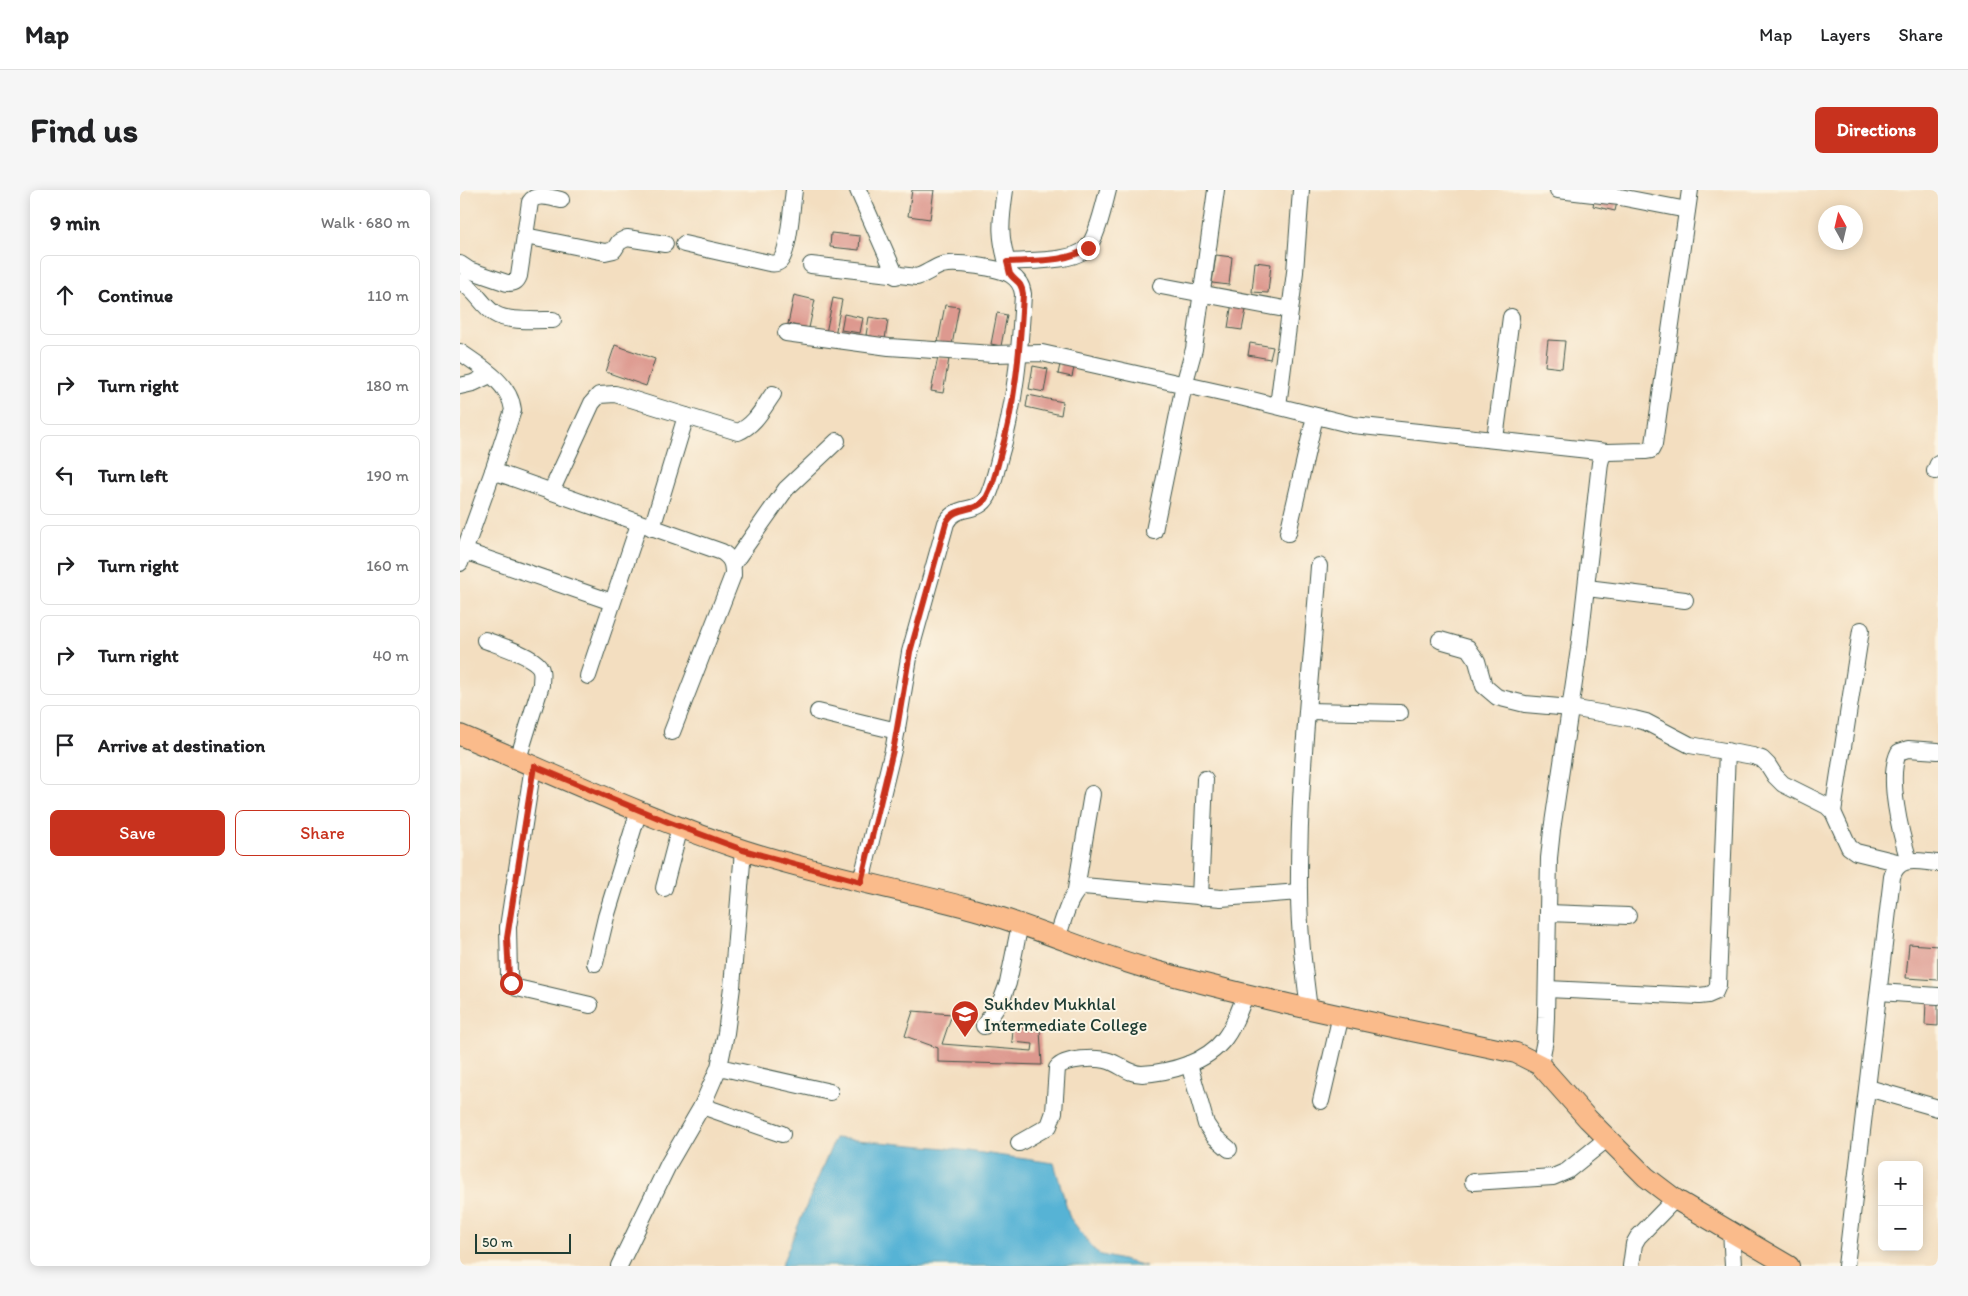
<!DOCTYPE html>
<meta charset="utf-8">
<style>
body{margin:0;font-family:Itim,sans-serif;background:#f6f6f6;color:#202124}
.controls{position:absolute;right:15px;bottom:15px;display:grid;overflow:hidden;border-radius:8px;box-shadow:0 2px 12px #0003}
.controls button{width:45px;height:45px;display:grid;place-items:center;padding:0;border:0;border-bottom:1px solid #e0e0e0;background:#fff;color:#202124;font:25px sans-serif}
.compass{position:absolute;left:1358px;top:15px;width:45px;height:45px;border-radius:50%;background:#fff;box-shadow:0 2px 12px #0003;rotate:352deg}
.scale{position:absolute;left:15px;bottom:12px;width:96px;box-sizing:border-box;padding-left:5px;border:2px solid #1f3d34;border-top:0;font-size:14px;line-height:18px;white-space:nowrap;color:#1f3d34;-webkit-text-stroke:4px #fcf5e5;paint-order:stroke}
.stop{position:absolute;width:15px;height:15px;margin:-11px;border:4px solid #c8321e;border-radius:50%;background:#fff}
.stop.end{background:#c8321e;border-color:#fff;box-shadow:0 1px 5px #0008}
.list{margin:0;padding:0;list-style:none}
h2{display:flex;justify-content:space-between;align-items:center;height:65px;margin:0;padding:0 20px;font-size:21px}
h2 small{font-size:16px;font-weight:400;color:#757577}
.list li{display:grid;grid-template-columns:32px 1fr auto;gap:15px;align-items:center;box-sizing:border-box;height:80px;margin:0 10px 10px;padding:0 10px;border:1px solid #e0e0e0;border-radius:8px}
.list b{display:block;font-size:19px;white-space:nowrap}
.list em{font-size:16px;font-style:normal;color:#757577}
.actions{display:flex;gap:10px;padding:15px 20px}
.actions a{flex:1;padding:11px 0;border:1px solid #c8321e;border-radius:8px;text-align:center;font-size:18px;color:#c8321e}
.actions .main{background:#c8321e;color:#fff}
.icon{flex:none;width:28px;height:28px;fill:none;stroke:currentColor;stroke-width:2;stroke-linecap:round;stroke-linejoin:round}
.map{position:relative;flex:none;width:1478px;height:1076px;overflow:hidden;border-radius:8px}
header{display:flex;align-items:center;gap:30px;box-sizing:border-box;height:70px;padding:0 25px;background:#fff;border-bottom:1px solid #e0e0e0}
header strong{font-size:24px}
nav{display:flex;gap:28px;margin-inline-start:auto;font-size:18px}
.intro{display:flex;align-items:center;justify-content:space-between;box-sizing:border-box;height:120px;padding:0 30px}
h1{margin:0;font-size:35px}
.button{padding:12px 22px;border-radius:8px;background:#c8321e;color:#fff;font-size:18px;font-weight:700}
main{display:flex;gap:30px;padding:0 30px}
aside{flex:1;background:#fff;border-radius:8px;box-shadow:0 2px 12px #0003}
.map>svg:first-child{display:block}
.water{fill:#57b3d5;stroke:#3b7884}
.building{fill:#dd998f}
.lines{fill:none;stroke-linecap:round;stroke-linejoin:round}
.minor-casing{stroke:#3f5549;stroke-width:18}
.major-casing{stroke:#3f5549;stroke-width:22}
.minor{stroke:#fff;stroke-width:16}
.major{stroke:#fabb8b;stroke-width:20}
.route{stroke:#c8321e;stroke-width:6}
.labels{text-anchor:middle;stroke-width:4;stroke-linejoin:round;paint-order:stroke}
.poi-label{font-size:18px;fill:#1f3d34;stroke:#fcf5e5;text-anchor:start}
</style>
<header>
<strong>Map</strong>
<nav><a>Map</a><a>Layers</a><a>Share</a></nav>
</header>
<div class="intro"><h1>Find us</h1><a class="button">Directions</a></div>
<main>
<aside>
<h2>9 min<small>Walk · 680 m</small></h2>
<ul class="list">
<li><svg class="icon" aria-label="ahead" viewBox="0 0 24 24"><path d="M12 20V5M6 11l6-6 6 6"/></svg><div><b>Continue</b></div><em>110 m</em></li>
<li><svg class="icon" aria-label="right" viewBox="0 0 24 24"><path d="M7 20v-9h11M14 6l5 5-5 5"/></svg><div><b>Turn right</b></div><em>180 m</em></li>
<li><svg class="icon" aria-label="left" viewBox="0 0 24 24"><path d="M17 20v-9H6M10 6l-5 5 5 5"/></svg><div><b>Turn left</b></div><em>190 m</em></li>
<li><svg class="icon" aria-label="right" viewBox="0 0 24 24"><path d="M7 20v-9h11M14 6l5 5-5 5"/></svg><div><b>Turn right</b></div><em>160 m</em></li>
<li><svg class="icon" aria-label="right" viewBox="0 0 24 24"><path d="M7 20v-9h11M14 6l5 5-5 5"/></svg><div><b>Turn right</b></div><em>40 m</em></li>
<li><svg class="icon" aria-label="arrive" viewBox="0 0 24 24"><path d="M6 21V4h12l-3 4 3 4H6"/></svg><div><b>Arrive at destination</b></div></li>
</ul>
<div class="actions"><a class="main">Save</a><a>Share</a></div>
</aside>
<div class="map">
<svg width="1478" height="1076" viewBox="0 0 1478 1076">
<rect width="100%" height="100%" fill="#fcf5e5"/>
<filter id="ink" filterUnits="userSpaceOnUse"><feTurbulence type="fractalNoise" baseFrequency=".02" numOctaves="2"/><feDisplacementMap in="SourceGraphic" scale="10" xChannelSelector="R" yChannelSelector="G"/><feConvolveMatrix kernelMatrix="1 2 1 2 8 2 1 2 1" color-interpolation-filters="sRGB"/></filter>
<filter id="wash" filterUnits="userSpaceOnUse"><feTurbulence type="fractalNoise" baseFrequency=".0096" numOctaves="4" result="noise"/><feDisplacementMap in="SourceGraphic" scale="20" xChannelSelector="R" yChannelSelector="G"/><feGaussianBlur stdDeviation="1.12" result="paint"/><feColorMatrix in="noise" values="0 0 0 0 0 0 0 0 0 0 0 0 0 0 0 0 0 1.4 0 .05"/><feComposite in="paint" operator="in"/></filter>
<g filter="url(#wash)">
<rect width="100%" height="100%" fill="#f3dec0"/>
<polygon class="water" points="375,948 486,958 594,973 610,1028 638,1064 686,1076 321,1076"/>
<g id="blocks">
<g class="building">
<polygon points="452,0 474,0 470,29 448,26"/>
<polygon points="1135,7 1157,12 1155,21 1133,16"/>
<polygon points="371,43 400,46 399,60 370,57"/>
<polygon points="756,65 772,67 769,95 752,93"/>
<polygon points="795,72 811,74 808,103 792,102"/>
<polygon points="334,105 355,110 349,138 328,134"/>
<polygon points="373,108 382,110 375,145 366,143"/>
<polygon points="772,112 787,115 782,140 768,138"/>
<polygon points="485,115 499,117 492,155 478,152"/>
<polygon points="537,123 547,125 541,156 531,154"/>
<polygon points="384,124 403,128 400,143 381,140"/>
<polygon points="409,127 428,130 425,149 406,145"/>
<polygon points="1088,150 1105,151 1102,178 1085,176"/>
<polygon points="790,153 813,157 810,169 788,165"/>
<polygon points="155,155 195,169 186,196 146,182"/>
<polygon points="478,167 489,169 483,203 471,201"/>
<polygon points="601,170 615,173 612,187 598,184"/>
<polygon points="573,176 588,179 584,202 569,199"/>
<polygon points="568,205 603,212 601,225 566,217"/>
<polygon points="1449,754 1478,756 1478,790 1446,788"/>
<polygon points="1466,811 1478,811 1478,836 1465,835"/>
<polygon points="453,821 492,824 482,854 572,861 573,854 552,852 553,838 580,840 582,875 478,872 478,858 445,846"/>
</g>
</g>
</g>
<g filter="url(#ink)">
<use href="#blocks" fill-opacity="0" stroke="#3f5549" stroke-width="1"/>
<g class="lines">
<g class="minor-casing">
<g id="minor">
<polyline points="398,0 436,86"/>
<path d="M545,0c-5,35 -6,46 4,80"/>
<polyline points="1098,0 1160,7 1227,20"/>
<polyline points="65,46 145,62 154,60 159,52 167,48 205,54"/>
<path d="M224,54l85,19c5,1 8,1 11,-2 9,-9 12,-57 14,-71"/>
<path d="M547,72c20,-2 65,1 80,-14 10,-10 17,-43 21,-58"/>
<path d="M0,74l9,6 38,13c7,0 10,-1 12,-7l11,-74c6,-10 21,-4 31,-2"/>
<path d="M351,75l106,12c9,-3 16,-9 25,-12 13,-4 58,3 69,10 8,5 11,11 12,19 -3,57 -8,112 -24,166 -3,12 -6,25 -11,36 -10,19 -32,7 -42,27l-36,129 -16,94 -33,136"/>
<path d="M0,92c15,6 21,23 35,32 12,8 42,6 58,6"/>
<polyline points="701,96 830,120"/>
<polyline points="326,143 429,157 533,164 582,163 784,208 893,235 1147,262"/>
<path d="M0,162c20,14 50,31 53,58l-20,61 -33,92"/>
<polyline points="0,196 13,193 30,185"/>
<polyline points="818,216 835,82 841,0"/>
<polyline points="1035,249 1051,127"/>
<path d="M33,281l229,81c10,7 11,12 11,23l-61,157"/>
<polyline points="1475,281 1478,274"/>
<path d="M91,302l41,-89 7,-8 16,-1 123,38c17,-7 25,-24 35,-38"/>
<polyline points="192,338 226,226"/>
<polyline points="694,341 724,195 734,159 756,0"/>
<polyline points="828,343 855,226"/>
<polyline points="4,361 152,412"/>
<polyline points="273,374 326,299 377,251"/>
<polyline points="1127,398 1225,410"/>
<path d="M25,450c13,5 46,15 54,26 4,5 2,12 2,19l-23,74"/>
<polyline points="980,450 1008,458 1017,471 1024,496 1037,507 1065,514 1111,518 1174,529 1186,532 1230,555 1293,566 1302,569 1308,575 1315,586 1323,594 1367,616 1373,622 1389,657 1396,662 1441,673"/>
<polyline points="128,486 179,334"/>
<polyline points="848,521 940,523"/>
<polyline points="358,522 437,541"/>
<polyline points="73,576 48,737 49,786 51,793 57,798 130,815"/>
<polyline points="1373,622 1401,440"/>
<path d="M1449,671c-8,-26 -23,-85 -10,-109l9,-3 30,2"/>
<polyline points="204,698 220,637"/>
<polyline points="616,699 632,604"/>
<polyline points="740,707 745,589"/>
<polyline points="1088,723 1168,726"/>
<path d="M597,748c6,-15 12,-45 26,-52l138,12 78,-6"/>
<polyline points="135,773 146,727 179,620"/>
<polyline points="1087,799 1239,806 1248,805 1255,802 1258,795 1267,561"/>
<polyline points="1419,802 1478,806"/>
<path d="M849,819c-5,-39 -10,-78 -10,-117 -1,-109 12,-218 20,-326"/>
<polyline points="524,836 542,809 548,793 560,734"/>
<polyline points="729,874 746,934 754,946 769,959"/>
<polyline points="1080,875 1085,850 1086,827 1089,668 1092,640 1119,459 1140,273 1142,266 1147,262 1185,261 1191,260 1194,254 1230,0"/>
<polyline points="259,877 370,902"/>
<polyline points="1408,898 1478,918"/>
<polyline points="861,911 881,825"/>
<polyline points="242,916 322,944"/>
<path d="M559,953l30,-17 5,-14 3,-44c8,-10 40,-11 52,-7 12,4 20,13 33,13 29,-2 64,-11 83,-36 10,-13 15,-30 21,-45"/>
<polyline points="1013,992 1093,987 1107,981 1148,948"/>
<polyline points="1271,1040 1273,1076"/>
<polyline points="159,1076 209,973 242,916 259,877 266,843 272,797 283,660"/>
<polyline points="1171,1076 1174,1054 1178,1047 1215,1009"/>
<path d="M1386,1076l46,-389c6,-23 28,-15 46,-14"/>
</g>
</g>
<g class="major-casing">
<path id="major" d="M0,545c94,39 187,83 283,115 74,24 151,38 226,58 59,16 115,42 173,59 123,35 249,59 374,86l24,12 48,54 58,58 29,22 114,67"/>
</g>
<use href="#minor" class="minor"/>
<use href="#major" class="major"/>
</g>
</g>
<g class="lines" filter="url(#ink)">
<path class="route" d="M51,793l-2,-7 -2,-38 27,-172 134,56 75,28 118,32 33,-136 16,-94 36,-129c10,-20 32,-8 41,-27 6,-11 9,-24 12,-36 16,-54 21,-109 24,-166 -2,-14 -7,-11 -13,-20 -1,-3 -2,-9 -3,-12 26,-2 59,1 81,-14"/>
</g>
<defs>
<g id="university-pin" transform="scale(1.4375)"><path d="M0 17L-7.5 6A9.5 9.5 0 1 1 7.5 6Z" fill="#c8321e" stroke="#fcf5e5"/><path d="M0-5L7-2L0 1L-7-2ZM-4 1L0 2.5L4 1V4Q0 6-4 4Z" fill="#fff"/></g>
</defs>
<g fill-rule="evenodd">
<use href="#university-pin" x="505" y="824"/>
</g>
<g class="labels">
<g class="poi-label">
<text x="524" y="820">Sukhdev Mukhlal<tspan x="524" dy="21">Intermediate College</tspan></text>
</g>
</g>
</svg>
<div class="controls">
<button>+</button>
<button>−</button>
</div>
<svg class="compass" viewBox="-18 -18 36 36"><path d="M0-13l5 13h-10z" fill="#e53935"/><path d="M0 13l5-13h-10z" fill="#757577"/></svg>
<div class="scale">50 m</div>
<div class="stop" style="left:51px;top:793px"></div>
<div class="stop end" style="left:628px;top:58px"></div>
</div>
</main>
